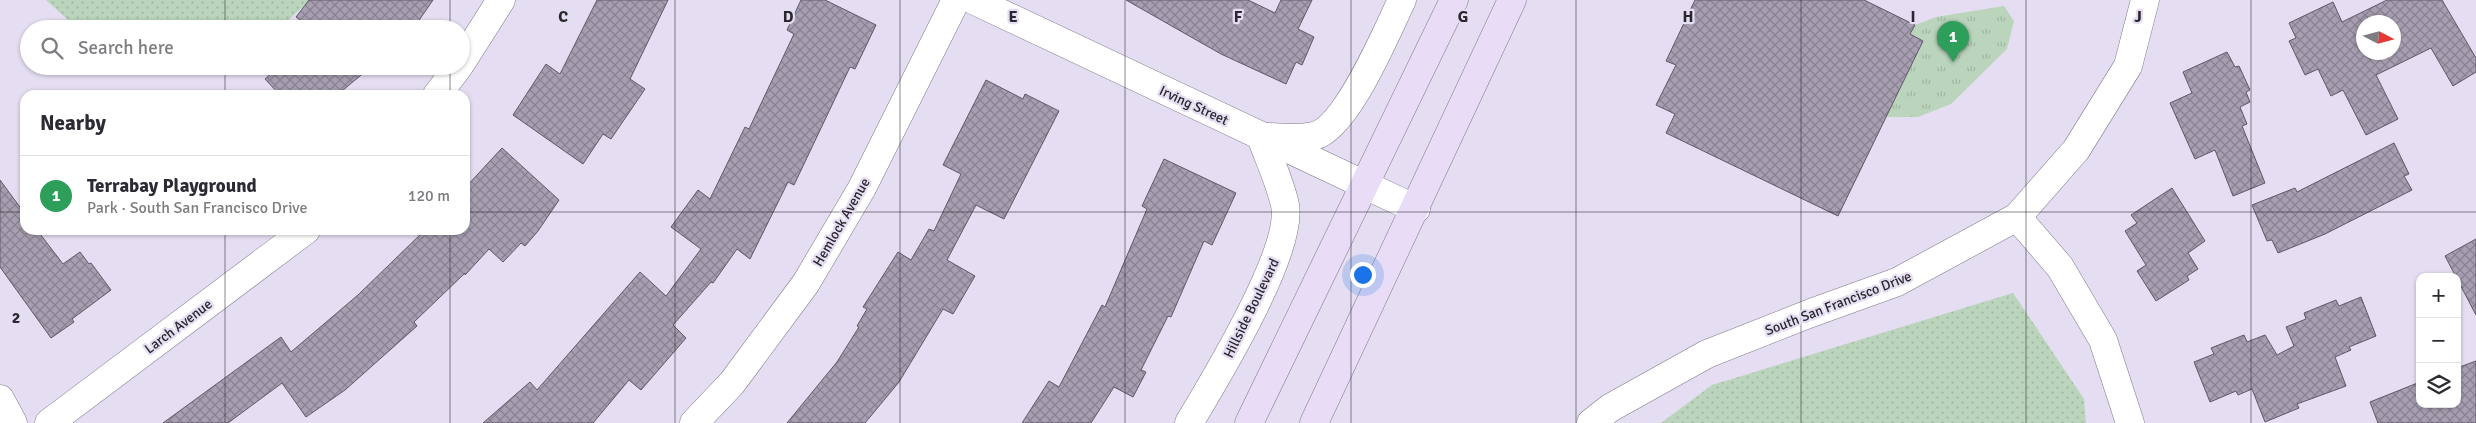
<!DOCTYPE html>
<meta charset="utf-8">
<style>
body{margin:0;font-family:Signika,sans-serif;background:#f2f2f3;color:#2b2b33}
.controls{position:absolute;right:15px;bottom:15px;display:grid;overflow:hidden;border-radius:10px;box-shadow:0 1px 4px #0004}
.controls button{width:45px;height:45px;display:grid;place-items:center;padding:0;border:0;border-bottom:1px solid #e1e1e2;background:#fff;color:#2b2b33;font:25px sans-serif}
.compass{position:absolute;left:2356px;top:15px;width:45px;height:45px;border-radius:50%;background:#fff;box-shadow:0 1px 4px #0004;rotate:96deg}
.you{position:absolute;left:1362px;top:274px;width:18px;height:18px;margin:-12px;border:4px solid #fff;border-radius:50%;background:#1a73e8;box-shadow:0 0 0 8px #1a73e833}
.badge{display:grid;place-items:center;width:32px;height:32px;border-radius:50%;background:#2563eb;color:#fff;font-size:16px;font-weight:700}
.pin{position:absolute;translate:-50% -41px;filter:drop-shadow(0 1px 2px #0008)}
.pin::after{content:'';position:absolute;top:26px;width:18px;height:15px;background:inherit;clip-path:polygon(0 0,100% 0,50% 100%)}
.list{margin:0;padding:0;list-style:none}
h2{display:flex;justify-content:space-between;align-items:center;height:65px;margin:0;padding:0 20px;font-size:21px}
h2 small{font-size:16px;font-weight:400;color:#7c7c81}
.list li{display:grid;grid-template-columns:32px 1fr auto;gap:15px;align-items:center;box-sizing:border-box;height:80px;padding:0 20px;border-top:1px solid #e1e1e2}
.list b{display:block;font-size:19px;white-space:nowrap}
.list p{margin:0;font-size:16px;white-space:nowrap;color:#7c7c81}
.list em{font-size:16px;font-style:normal;color:#7c7c81}
.icon{flex:none;width:28px;height:28px;fill:none;stroke:currentColor;stroke-width:2;stroke-linecap:round;stroke-linejoin:round}
.map{position:relative;flex:none;width:2476px;height:423px;overflow:hidden}
.search{position:absolute;background:#fff;box-shadow:0 1px 4px #0004;left:20px;top:20px;width:450px;height:55px;display:flex;align-items:center;gap:12px;box-sizing:border-box;padding:0 18px;border-radius:28px;color:#7c7c81;font-size:19px}
.panel{position:absolute;background:#fff;box-shadow:0 1px 4px #0004;left:20px;top:90px;width:450px;height:145px;border-radius:15px}
.map>svg:first-child{display:block}
.grass{fill:url(#grass-dots)}
.park{fill:url(#park-tufts)}
.building{fill:url(#building-cross-hatch);stroke:#5f5868;fill-rule:evenodd}
.lines{fill:none;stroke-linecap:round;stroke-linejoin:round}
.street-casing{stroke:#7f7889;stroke-width:29}
.secondary-casing{stroke:#7f7889;stroke-width:29}
.street{stroke:#fff;stroke-width:28}
.secondary{stroke:#e8dcf6;stroke-width:28}
.grid{fill:none;stroke:#2a272e;stroke-width:1;stroke-opacity:0.55}
.labels{text-anchor:middle;stroke-width:4.5;stroke-linejoin:round;paint-order:stroke}
.street-label{font-size:14px;fill:#2a272e;stroke:#e5ddf1}
.grid-label{font-size:16px;text-anchor:middle;font-weight:bold;fill:#2a272e;stroke:#e5ddf1;stroke-width:4.5;stroke-linejoin:round;paint-order:stroke}
</style>
<div class="map">
<svg width="2476" height="423" viewBox="0 0 2476 423">
<defs>
<pattern id="grass-dots" width="8" height="8" patternUnits="userSpaceOnUse" patternTransform="scale(1.25)"><rect width="8" height="8" fill="#bad5bc"/><path d="M2 2h.1M6 6h.1" fill="none" stroke="#a0b7a2" stroke-width="1.8" stroke-linecap="round"/></pattern>
<pattern id="park-tufts" width="24" height="20" patternUnits="userSpaceOnUse" patternTransform="scale(1.25)"><rect width="24" height="20" fill="#bad5bc"/><path d="M3 7l-1-3M5 7V3M7 7l1-3M15 17l-1-3M17 17v-4M19 17l1-3" fill="none" stroke="#a0b7a2"/></pattern>
<pattern id="building-cross-hatch" width="8" height="8" patternUnits="userSpaceOnUse" patternTransform="scale(1.25)"><rect width="8" height="8" fill="#a79fb1"/><path d="M0 0l8 8M0 8l8-8" fill="none" stroke="#888290"/></pattern>
</defs>
<rect width="100%" height="100%" fill="#e5ddf1"/>
<g class="grass">
<polygon points="46,0 310,0 279,29 78,29"/>
<polygon points="2013,293 2084,399 2086,423 1661,423 1712,385"/>
</g>
<polygon class="park" points="2004,6 2014,21 2007,49 1951,104 1918,117 1886,117 1923,41 1910,34 1915,25 1936,17"/>
<g class="building">
<polygon points="309,0 433,0 413,29 312,29 296,17"/>
<polygon points="597,0 668,0 630,79 645,89 611,139 603,134 583,164 513,115 546,64 560,74"/>
<polygon points="801,0 825,0 876,25 855,69 850,67 794,185 788,182 750,259 737,249 713,283 711,282 673,325 686,338 641,390 629,380 593,423 483,423 530,382 537,390 640,272 666,296 701,249 671,227 698,190 710,199 745,127 749,129 794,34 787,30"/>
<polygon points="1126,0 1248,0 1275,13 1281,0 1312,0 1298,29 1314,37 1302,65 1296,62 1286,84 1221,54"/>
<polygon points="1695,0 1864,0 1915,25 1910,34 1923,41 1838,216 1666,133 1675,114 1656,105 1676,65 1666,61"/>
<path d="M2387,0h55l34,58v14l-23,14 -22,-38 -55,27 22,44 -32,16 -23,-45 -12,6 -13,-27 -13,6 -16,-34 7,-3 -7,-15 44,-21 9,20zM2364,22h30v30h-30z"/>
<polygon points="2227,52 2235,67 2239,66 2250,90 2246,92 2250,102 2240,107 2247,124 2242,126 2265,183 2233,196 2215,150 2195,159 2170,103 2192,93 2183,72"/>
<polygon points="280,66 372,66 337,95 280,95 265,79"/>
<polygon points="986,80 1023,99 1025,94 1059,111 1004,219 976,205 947,260 975,276 953,314 943,309 899,382 865,423 787,423 837,362 859,327 857,326 867,309 863,307 898,252 911,260 929,229 934,231 961,174 943,165"/>
<polygon points="2394,143 2409,174 2404,176 2412,190 2325,234 2278,253 2272,240 2267,241 2252,205 2295,188 2297,192"/>
<polygon points="502,148 559,200 538,231 525,246 521,243 503,262 489,249 465,275 465,273 414,322 417,326 345,390 306,417 282,383 228,423 163,423 281,337 291,352 358,295 425,230 465,230 465,188"/>
<polygon points="1164,159 1236,193 1212,245 1204,241 1171,317 1168,316 1141,370 1146,372 1133,397 1114,387 1091,423 1022,423 1049,381 1059,387 1102,305 1105,307 1147,209 1142,206"/>
<polygon points="0,180 25,214 25,230 37,230 63,264 80,252 89,264 91,263 111,290 72,319 74,322 51,338 0,267"/>
<polygon points="2172,188 2205,241 2188,253 2198,269 2187,276 2189,280 2156,301 2137,271 2146,265 2125,231 2137,223 2131,215"/>
<polygon points="2476,239 2476,315 2445,256"/>
<polygon points="2361,297 2376,336 2349,347 2351,350 2335,357 2346,386 2297,404 2299,408 2265,422 2252,389 2238,395 2236,391 2210,402 2194,362 2214,354 2211,348 2244,335 2247,342 2265,335 2277,355 2294,346 2286,327 2306,319 2304,313 2336,300 2339,306"/>
<polygon points="2476,361 2476,423 2378,423 2370,402 2420,382 2420,404 2457,404 2457,368"/>
</g>
<g class="lines">
<g class="street-casing">
<g id="street">
<polyline points="973,0 1416,209"/>
<polyline points="461,63 501,0"/>
<polyline points="437,95 459,66"/>
<path d="M1268,137c14,1 32,2 46,-1 33,-8 73,-105 88,-136"/>
<polyline points="2017,217 2060,267 2103,340 2130,423"/>
<polyline points="0,399 13,423"/>
<polyline points="49,423 306,230"/>
<polyline points="694,423 732,383 806,283 862,188 956,0"/>
<path d="M1189,423c25,-42 105,-172 96,-218 -5,-23 -16,-46 -24,-68"/>
<polyline points="1591,423 1610,408 1707,354 1811,313 1897,282 2017,217 2076,150 2128,66 2145,0"/>
</g>
</g>
<g class="secondary-casing">
<g id="secondary">
<polyline points="1249,423 1454,0"/>
<polyline points="1314,423 1512,0"/>
</g>
</g>
<use href="#street" class="street"/>
<use href="#secondary" class="secondary"/>
</g>
<path class="grid" d="M225,0v29M450,0v29M675,0v423M900,0v423M1125,0v423M1351,0v423M1576,0v423M1801,0v423M2026,0v423M2251,0v423M225,66v29M450,66v29M0,212h25M465,212h2011M225,230v193M450,230v193"/>
<g class="labels">
<g class="street-label">
<text transform="translate(1194 105) rotate(25)" y="5">Irving Street</text>
<text transform="translate(841 222) rotate(-60)" y="5">Hemlock Avenue</text>
<text transform="translate(1838 303) rotate(-21)" y="5">South San Francisco Drive</text>
<text transform="translate(1251 308) rotate(-64)" y="5">Hillside Boulevard</text>
<text transform="translate(178 326) rotate(-37)" y="5">Larch Avenue</text>
</g>
</g>
<g class="grid-label">
<text x="563" y="22">C</text>
<text x="788" y="22">D</text>
<text x="1013" y="22">E</text>
<text x="1238" y="22">F</text>
<text x="1463" y="22">G</text>
<text x="1688" y="22">H</text>
<text x="1913" y="22">I</text>
<text x="2138" y="22">J</text>
<text x="16" y="323">2</text>
</g>
</svg>
<div class="controls">
<button>+</button>
<button>−</button>
<button><svg class="icon" aria-label="layers" viewBox="0 0 24 24"><path d="M12 4l9 5-9 5-9-5zM3 14l9 5 9-5"/></svg></button>
</div>
<svg class="compass" viewBox="-18 -18 36 36"><path d="M0-13l5 13h-10z" fill="#e53935"/><path d="M0 13l5-13h-10z" fill="#7c7c81"/></svg>
<div class="you"></div>
<div class="pin badge" style="left:1953px;top:62px;background:#2e9e5b">1</div>
<div class="search"><svg class="icon" aria-label="search" viewBox="0 0 24 24"><circle cx="10" cy="10" r="6"/><path d="M15 15l6 6"/></svg>Search here</div>
<section class="panel">
<h2>Nearby<small></small></h2>
<ul class="list">
<li><span class="badge" style="background:#2e9e5b">1</span><div><b>Terrabay Playground</b><p>Park · South San Francisco Drive</p></div><em>120 m</em></li>
</ul>
</section>
</div>
